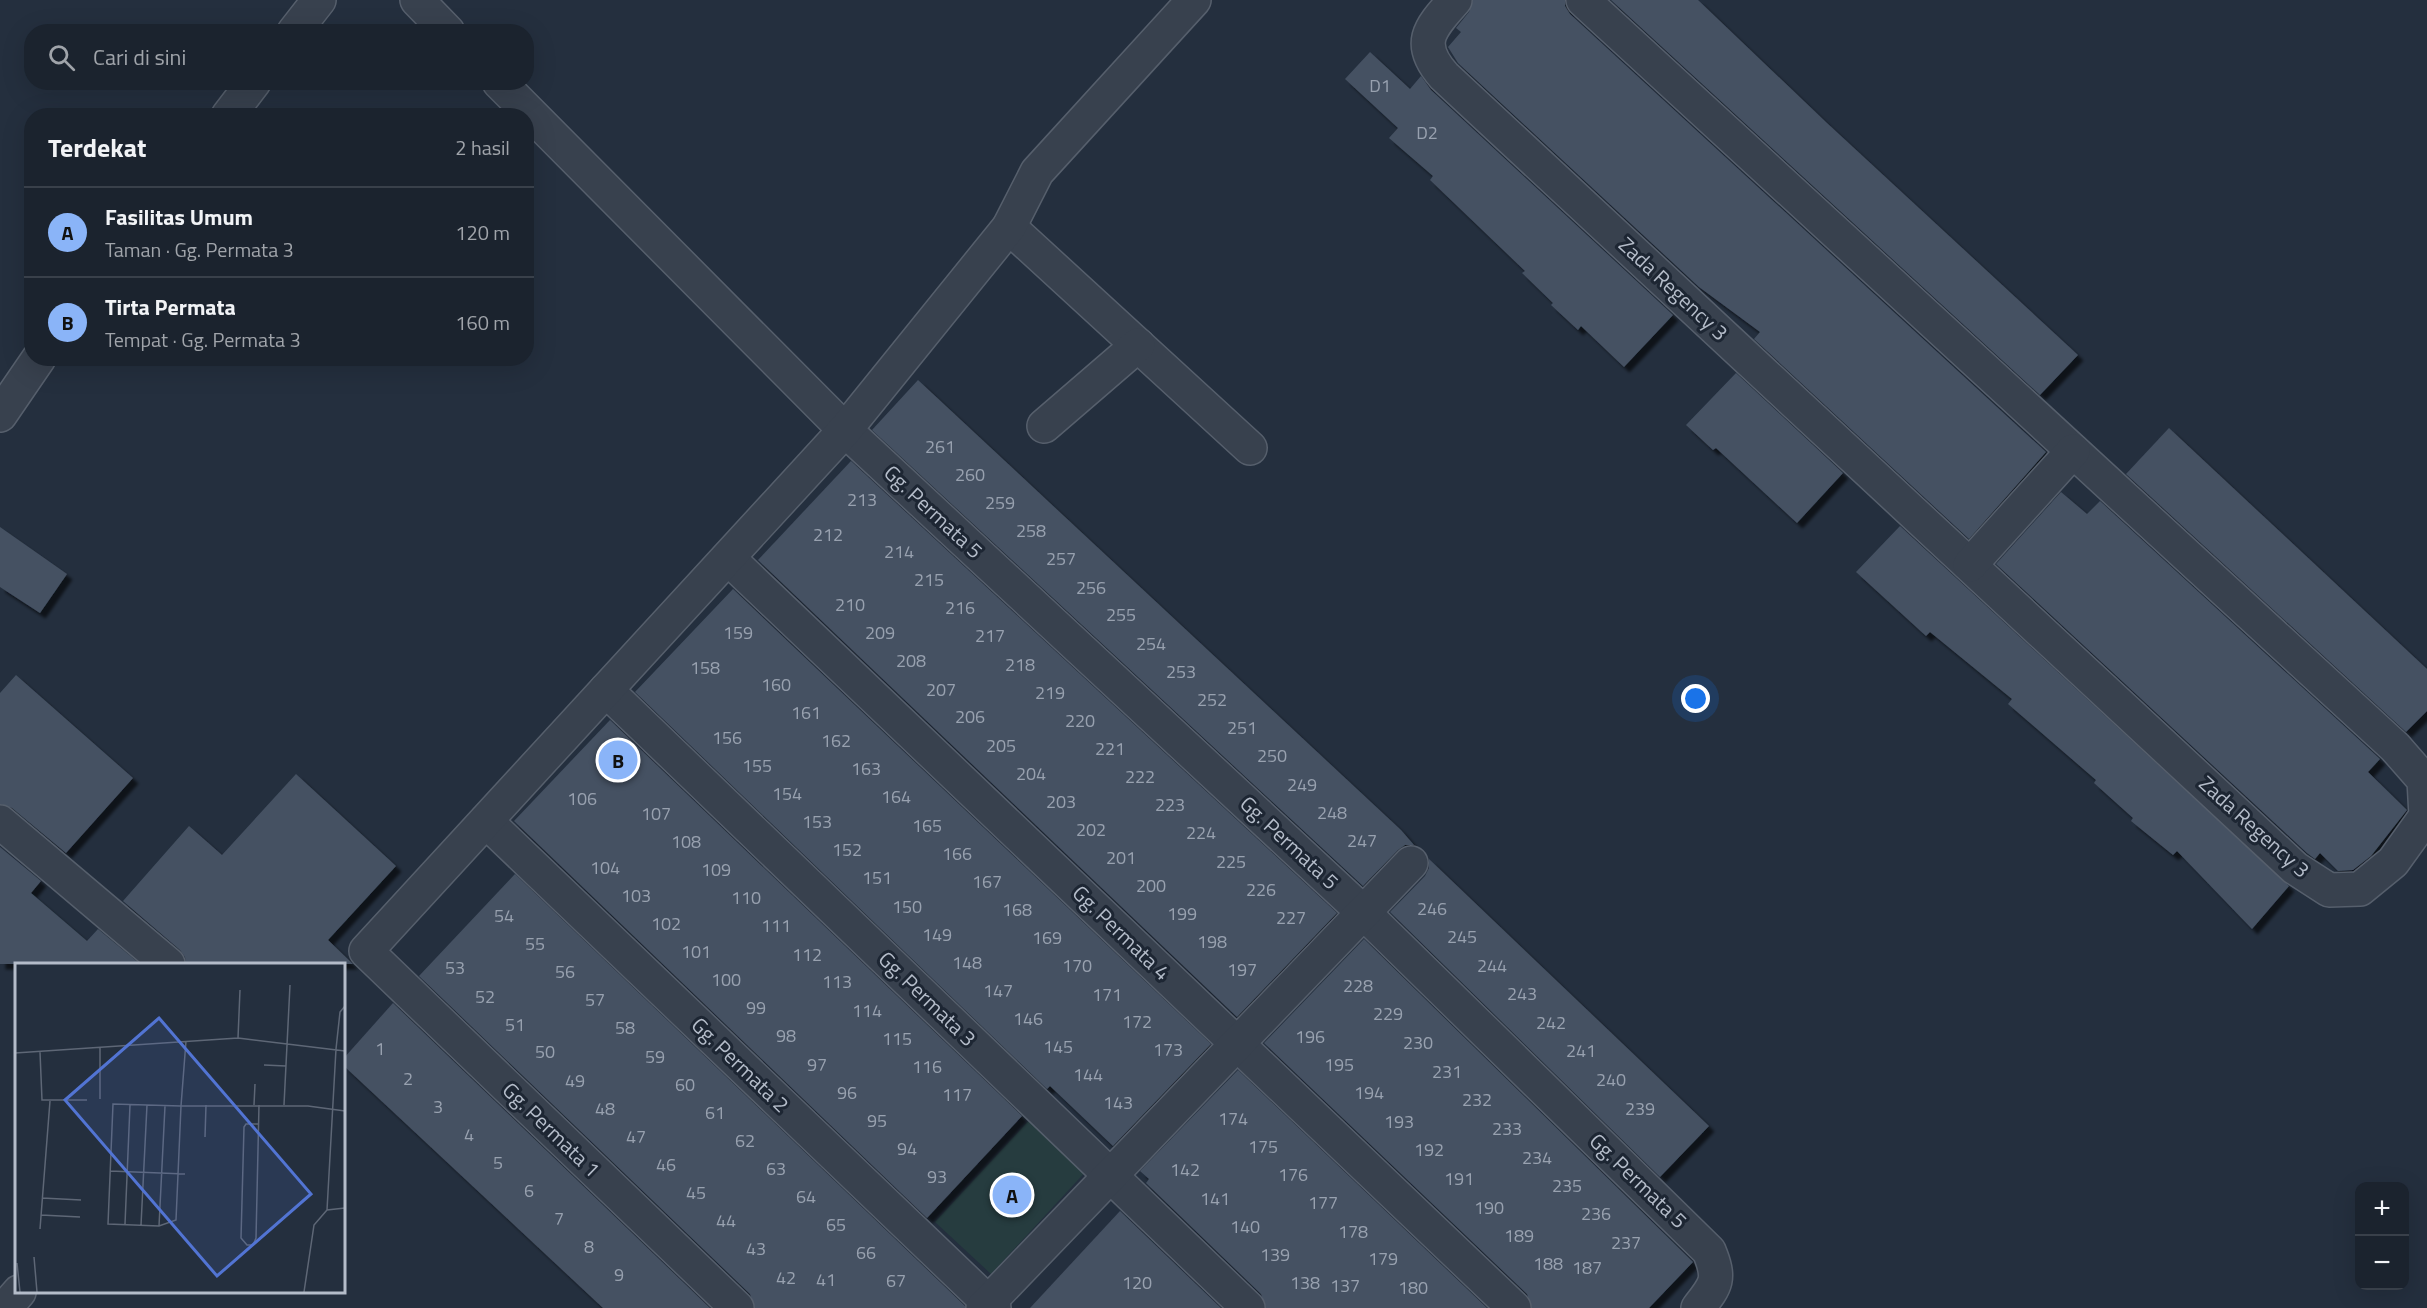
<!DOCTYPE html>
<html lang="id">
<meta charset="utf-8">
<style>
body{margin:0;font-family:"Titillium Web",sans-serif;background:#282f3a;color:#f1f3f6}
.controls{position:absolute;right:18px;bottom:18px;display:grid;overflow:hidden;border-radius:12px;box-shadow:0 6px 24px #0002}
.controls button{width:54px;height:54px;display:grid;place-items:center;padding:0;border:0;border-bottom:2px solid #39404a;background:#1b232e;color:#f1f3f6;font:30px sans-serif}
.you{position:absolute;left:1696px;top:699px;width:21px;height:21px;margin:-15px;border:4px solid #fff;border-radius:50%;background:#1a73e8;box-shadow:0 0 0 9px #1a73e833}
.badge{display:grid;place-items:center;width:39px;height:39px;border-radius:50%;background:#8ab4f8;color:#111;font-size:20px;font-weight:700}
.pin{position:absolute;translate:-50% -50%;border:3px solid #fff;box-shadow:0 2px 6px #0006}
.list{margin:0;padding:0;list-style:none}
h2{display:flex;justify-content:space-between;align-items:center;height:78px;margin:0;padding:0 24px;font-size:26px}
h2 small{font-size:20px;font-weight:400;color:#a0a4aa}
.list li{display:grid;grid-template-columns:39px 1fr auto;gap:18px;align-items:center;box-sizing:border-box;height:90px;padding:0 24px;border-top:2px solid #39404a}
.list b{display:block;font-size:22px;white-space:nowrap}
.list p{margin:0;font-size:20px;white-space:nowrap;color:#a0a4aa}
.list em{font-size:20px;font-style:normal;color:#a0a4aa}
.icon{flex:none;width:33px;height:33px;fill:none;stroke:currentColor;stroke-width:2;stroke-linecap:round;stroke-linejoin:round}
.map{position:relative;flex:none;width:2427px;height:1308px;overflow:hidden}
.search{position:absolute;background:#1b232e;box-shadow:0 6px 24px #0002;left:24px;top:24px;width:510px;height:66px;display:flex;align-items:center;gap:15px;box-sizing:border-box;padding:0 21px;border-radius:24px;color:#a0a4aa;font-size:22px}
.panel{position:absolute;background:#1b232e;box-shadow:0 6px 24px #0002;left:24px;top:108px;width:510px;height:258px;border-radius:24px}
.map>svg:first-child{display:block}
.green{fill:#263c3f}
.building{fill:#455162;filter:url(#shadow)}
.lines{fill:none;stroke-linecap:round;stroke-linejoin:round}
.minor-casing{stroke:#565f6c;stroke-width:36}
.minor{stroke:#38414e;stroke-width:33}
.labels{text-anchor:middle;stroke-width:6;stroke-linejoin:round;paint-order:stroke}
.number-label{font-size:18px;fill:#98a1af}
.street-label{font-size:21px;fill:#b4bcc9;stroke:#1d2633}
.inset-road{fill:none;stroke:#5e6776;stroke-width:1.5}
.view{fill:#5274d3;fill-opacity:0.15;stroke:#5274d3;stroke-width:3}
.inset-edge{fill:none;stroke:#b4bcc9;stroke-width:3}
</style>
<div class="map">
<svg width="2427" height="1308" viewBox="0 0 2427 1308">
<defs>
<filter id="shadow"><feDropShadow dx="5.5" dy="5.5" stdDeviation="1.5" flood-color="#0009"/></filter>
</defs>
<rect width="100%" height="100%" fill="#242f3e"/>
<polygon class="green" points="1033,1116 1089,1168 991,1274 935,1222"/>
<g class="building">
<polygon points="1473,0 1565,0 1565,6 1570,14 2046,452 1969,539 1754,339 1760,332 1699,287 1458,63 1448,47 1461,32 1456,28 1469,12"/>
<polygon points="1611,0 1698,0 1827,123 2078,355 2040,395"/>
<polygon points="1370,52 1410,89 1421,76 1431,90 1673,315 1624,367 1581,326 1578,330 1551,305 1553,303 1522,273 1525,271 1430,180 1433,176 1389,138 1398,128 1345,79"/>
<polygon points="1736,373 1843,473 1797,523 1716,448 1713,450 1686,425"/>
<polygon points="918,380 1401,830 1414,845 1405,845 1398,850 1363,886 872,430"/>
<polygon points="2169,428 2427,669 2427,711 2406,732 2126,474"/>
<polygon points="851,461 1337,913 1237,1017 758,560"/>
<polygon points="2061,492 2087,514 2100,501 2380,759 2368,772 2407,810 2371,856 2353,870 2338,871 2320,853 2315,859 2307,853 1996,564"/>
<polygon points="1900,526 2289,886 2252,929 2177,851 2173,855 2131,821 2133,818 2094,783 2096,780 2008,704 2012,699 1930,632 1926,636 1856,572"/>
<polygon points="0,527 67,574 40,613 0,587"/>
<polygon points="733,589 1211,1044 1113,1146 1050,1086 1047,1089 635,692"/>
<polygon points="16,675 133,778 66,853 12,808 0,804 0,693"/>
<polygon points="610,720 1022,1116 927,1218 514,821"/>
<polygon points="296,774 396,866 328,940 353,964 186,964 185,957 180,950 123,901 189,826 222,855"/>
<polygon points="0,847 41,881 31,893 87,941 98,929 140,964 0,964"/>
<polygon points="1429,859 1709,1126 1660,1177 1390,912 1425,876 1429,868"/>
<polygon points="515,874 965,1306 965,1308 755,1308 750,1294 419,976"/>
<polygon points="1364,939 1693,1262 1649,1308 1532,1308 1527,1294 1264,1043"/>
<polygon points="393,1003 710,1308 603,1308 344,1066 344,1058"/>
<polygon points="1238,1070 1487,1308 1266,1308 1261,1294 1146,1183 1149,1179 1140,1171"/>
<polygon points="1120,1211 1221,1308 1030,1308"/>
</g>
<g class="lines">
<g class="minor-casing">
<g id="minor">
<polyline points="417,0 448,32"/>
<path d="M1455,0c-25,28 -40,43 -11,76l851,792 34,22 31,-1 33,-27 33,-46 -2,-36 -29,-33 -812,-747"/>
<polyline points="294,32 319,0"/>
<path d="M499,82l346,348 518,482 346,339c12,29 7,34 -11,57"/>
<polyline points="228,116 254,82"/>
<polyline points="1009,227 1250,448"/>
<polyline points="0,415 39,358"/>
<polyline points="1044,426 1138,345"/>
<polyline points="728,558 1514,1308"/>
<polyline points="1970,565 2073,451"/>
<polyline points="606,690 1248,1308"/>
<polyline points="486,821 994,1308"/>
<polyline points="0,822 168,964"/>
<polyline points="5,1308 19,1292"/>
<polyline points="737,1308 366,951 845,430 1009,227 1037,172 1194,0"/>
<polyline points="983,1308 1411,863"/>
</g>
</g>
<use href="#minor" class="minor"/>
</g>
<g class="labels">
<g class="number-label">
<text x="1380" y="92">D1</text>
<text x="1427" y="139">D2</text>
<text x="940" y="453">261</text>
<text x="970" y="481">260</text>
<text x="862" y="506">213</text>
<text x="1000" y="509">259</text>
<text x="1031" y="537">258</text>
<text x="828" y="541">212</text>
<text x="899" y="558">214</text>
<text x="1061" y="565">257</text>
<text x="929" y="586">215</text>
<text x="1091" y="594">256</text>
<text x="850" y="611">210</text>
<text x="960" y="614">216</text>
<text x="1121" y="621">255</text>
<text x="738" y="639">159</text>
<text x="880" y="639">209</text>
<text x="990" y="642">217</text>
<text x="1151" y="650">254</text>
<text x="911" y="667">208</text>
<text x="1020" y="671">218</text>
<text x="705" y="674">158</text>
<text x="1181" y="678">253</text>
<text x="776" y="691">160</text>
<text x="941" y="696">207</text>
<text x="1050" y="699">219</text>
<text x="1212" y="706">252</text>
<text x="806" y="719">161</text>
<text x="970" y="723">206</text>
<text x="1080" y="727">220</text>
<text x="1242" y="734">251</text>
<text x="727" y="744">156</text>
<text x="836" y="747">162</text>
<text x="1001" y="752">205</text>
<text x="1110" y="755">221</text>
<text x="1272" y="762">250</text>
<text x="757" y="772">155</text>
<text x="866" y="775">163</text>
<text x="1031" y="780">204</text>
<text x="1140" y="783">222</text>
<text x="1302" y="791">249</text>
<text x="787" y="800">154</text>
<text x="896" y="803">164</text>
<text x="582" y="805">106</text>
<text x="1061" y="808">203</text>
<text x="1170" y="811">223</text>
<text x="1332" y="819">248</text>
<text x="656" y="820">107</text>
<text x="817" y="828">153</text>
<text x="927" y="832">165</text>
<text x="1091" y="836">202</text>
<text x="1201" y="839">224</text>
<text x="1362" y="847">247</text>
<text x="686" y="848">108</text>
<text x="847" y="856">152</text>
<text x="957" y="860">166</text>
<text x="1121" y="864">201</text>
<text x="1231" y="868">225</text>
<text x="605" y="874">104</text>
<text x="716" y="876">109</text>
<text x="877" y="884">151</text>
<text x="987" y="888">167</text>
<text x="1151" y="892">200</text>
<text x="1261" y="896">226</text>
<text x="636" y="902">103</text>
<text x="746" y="904">110</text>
<text x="907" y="913">150</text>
<text x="1432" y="915">246</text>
<text x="1017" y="916">168</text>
<text x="1182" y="920">199</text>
<text x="504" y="922">54</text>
<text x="1291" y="924">227</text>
<text x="666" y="930">102</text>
<text x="776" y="932">111</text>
<text x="937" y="941">149</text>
<text x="1462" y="943">245</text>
<text x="1047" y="944">169</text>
<text x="1212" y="948">198</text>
<text x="535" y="950">55</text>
<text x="696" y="958">101</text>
<text x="807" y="961">112</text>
<text x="967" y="969">148</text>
<text x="1077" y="972">170</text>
<text x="1492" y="972">244</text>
<text x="455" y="974">53</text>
<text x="1242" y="976">197</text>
<text x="565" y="978">56</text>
<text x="726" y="986">100</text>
<text x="837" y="988">113</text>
<text x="1358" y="992">228</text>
<text x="998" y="997">147</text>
<text x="1522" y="1000">243</text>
<text x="1107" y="1001">171</text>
<text x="485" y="1003">52</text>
<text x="595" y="1006">57</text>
<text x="756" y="1014">99</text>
<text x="867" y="1017">114</text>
<text x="1388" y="1020">229</text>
<text x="1028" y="1025">146</text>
<text x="1137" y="1028">172</text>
<text x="1551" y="1029">242</text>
<text x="515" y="1031">51</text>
<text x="625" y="1034">58</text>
<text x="786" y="1042">98</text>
<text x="1310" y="1043">196</text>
<text x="897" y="1045">115</text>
<text x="1418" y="1049">230</text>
<text x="1058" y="1053">145</text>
<text x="380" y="1055">1</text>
<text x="1168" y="1056">173</text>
<text x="1581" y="1057">241</text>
<text x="545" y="1058">50</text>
<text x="655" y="1063">59</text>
<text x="817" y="1071">97</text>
<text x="1339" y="1071">195</text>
<text x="927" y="1073">116</text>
<text x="1447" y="1078">231</text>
<text x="1088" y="1081">144</text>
<text x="408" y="1085">2</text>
<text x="1611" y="1086">240</text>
<text x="575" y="1087">49</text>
<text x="685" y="1091">60</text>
<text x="847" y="1099">96</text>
<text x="1369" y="1099">194</text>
<text x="957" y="1101">117</text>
<text x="1477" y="1106">232</text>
<text x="1118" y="1109">143</text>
<text x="438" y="1113">3</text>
<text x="605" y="1115">48</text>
<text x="1640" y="1115">239</text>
<text x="715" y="1119">61</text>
<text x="1233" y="1125">174</text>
<text x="877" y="1127">95</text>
<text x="1399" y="1128">193</text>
<text x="1507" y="1135">233</text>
<text x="469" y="1141">4</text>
<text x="636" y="1143">47</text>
<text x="745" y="1147">62</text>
<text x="1263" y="1153">175</text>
<text x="907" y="1155">94</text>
<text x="1429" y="1156">192</text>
<text x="1537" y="1164">234</text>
<text x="498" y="1169">5</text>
<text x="666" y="1171">46</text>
<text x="776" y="1175">63</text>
<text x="1185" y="1176">142</text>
<text x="1293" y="1181">176</text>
<text x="937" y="1183">93</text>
<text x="1459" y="1185">191</text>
<text x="1567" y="1192">235</text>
<text x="529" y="1197">6</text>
<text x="696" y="1199">45</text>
<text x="806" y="1203">64</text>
<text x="1215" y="1205">141</text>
<text x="1323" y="1209">177</text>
<text x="1489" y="1214">190</text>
<text x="1596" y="1220">236</text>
<text x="559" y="1225">7</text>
<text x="726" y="1227">44</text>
<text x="836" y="1231">65</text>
<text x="1245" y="1233">140</text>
<text x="1353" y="1238">178</text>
<text x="1519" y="1242">189</text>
<text x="1626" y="1249">237</text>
<text x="589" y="1253">8</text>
<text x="756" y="1255">43</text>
<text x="866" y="1259">66</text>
<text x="1275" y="1261">139</text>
<text x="1383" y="1265">179</text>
<text x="1548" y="1270">188</text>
<text x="1587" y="1274">187</text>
<text x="619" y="1281">9</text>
<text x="786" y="1284">42</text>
<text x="826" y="1286">41</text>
<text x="896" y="1287">67</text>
<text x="1137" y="1289">120</text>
<text x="1305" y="1289">138</text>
<text x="1345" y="1292">137</text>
<text x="1413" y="1294">180</text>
</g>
<g class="street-label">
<text transform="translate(1673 289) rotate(43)" y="7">Zada Regency 3</text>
<text transform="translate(933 512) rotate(43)" y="7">Gg. Permata 5</text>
<text transform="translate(2254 827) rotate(42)" y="7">Zada Regency 3</text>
<text transform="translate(1289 843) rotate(43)" y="7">Gg. Permata 5</text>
<text transform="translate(1121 933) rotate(44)" y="7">Gg. Permata 4</text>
<text transform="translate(927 999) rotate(44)" y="7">Gg. Permata 3</text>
<text transform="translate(740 1065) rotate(44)" y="7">Gg. Permata 2</text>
<text transform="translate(551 1130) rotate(44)" y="7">Gg. Permata 1</text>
<text transform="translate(1638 1181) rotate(44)" y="7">Gg. Permata 5</text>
</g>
</g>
<g transform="translate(15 963)">
<rect width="330" height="330" fill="#242f3e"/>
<path class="inset-road" d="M223,75l2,-48M171,78l-5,65 -5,114 -17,6 -51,-2 5,-120 68,2h127l37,5M85,84v52M25,89l2,48h45M0,90l223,-15 107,13M249,102l22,1M239,142l1,-21M269,142l6,-120M244,161h-13l-2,3 -3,111 6,7h6l3,-7 3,-133M190,174l1,-32M95,208l75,3M27,235l39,2M312,247l9,-161 4,-37 5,-6M26,252l39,2M110,261l5,-119M126,262l6,-120M144,263l6,-120M25,266l10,-128M19,294l3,35M2,300l3,29M289,329l10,-67 13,-15 18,-2"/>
<path class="view" d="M144,55l152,176 -94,82 -152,-176z"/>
<rect width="330" height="330" class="inset-edge"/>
</g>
</svg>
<div class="controls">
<button>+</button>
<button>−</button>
</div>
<div class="you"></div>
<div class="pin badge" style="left:1012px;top:1195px">A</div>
<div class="pin badge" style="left:618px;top:760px">B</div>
<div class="search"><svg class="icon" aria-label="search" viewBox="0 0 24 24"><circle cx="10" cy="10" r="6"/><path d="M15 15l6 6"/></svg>Cari di sini</div>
<section class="panel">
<h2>Terdekat<small>2 hasil</small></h2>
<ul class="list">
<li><span class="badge">A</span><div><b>Fasilitas Umum</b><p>Taman · Gg. Permata 3</p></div><em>120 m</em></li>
<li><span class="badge">B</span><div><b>Tirta Permata</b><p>Tempat · Gg. Permata 3</p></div><em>160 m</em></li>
</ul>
</section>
</div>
